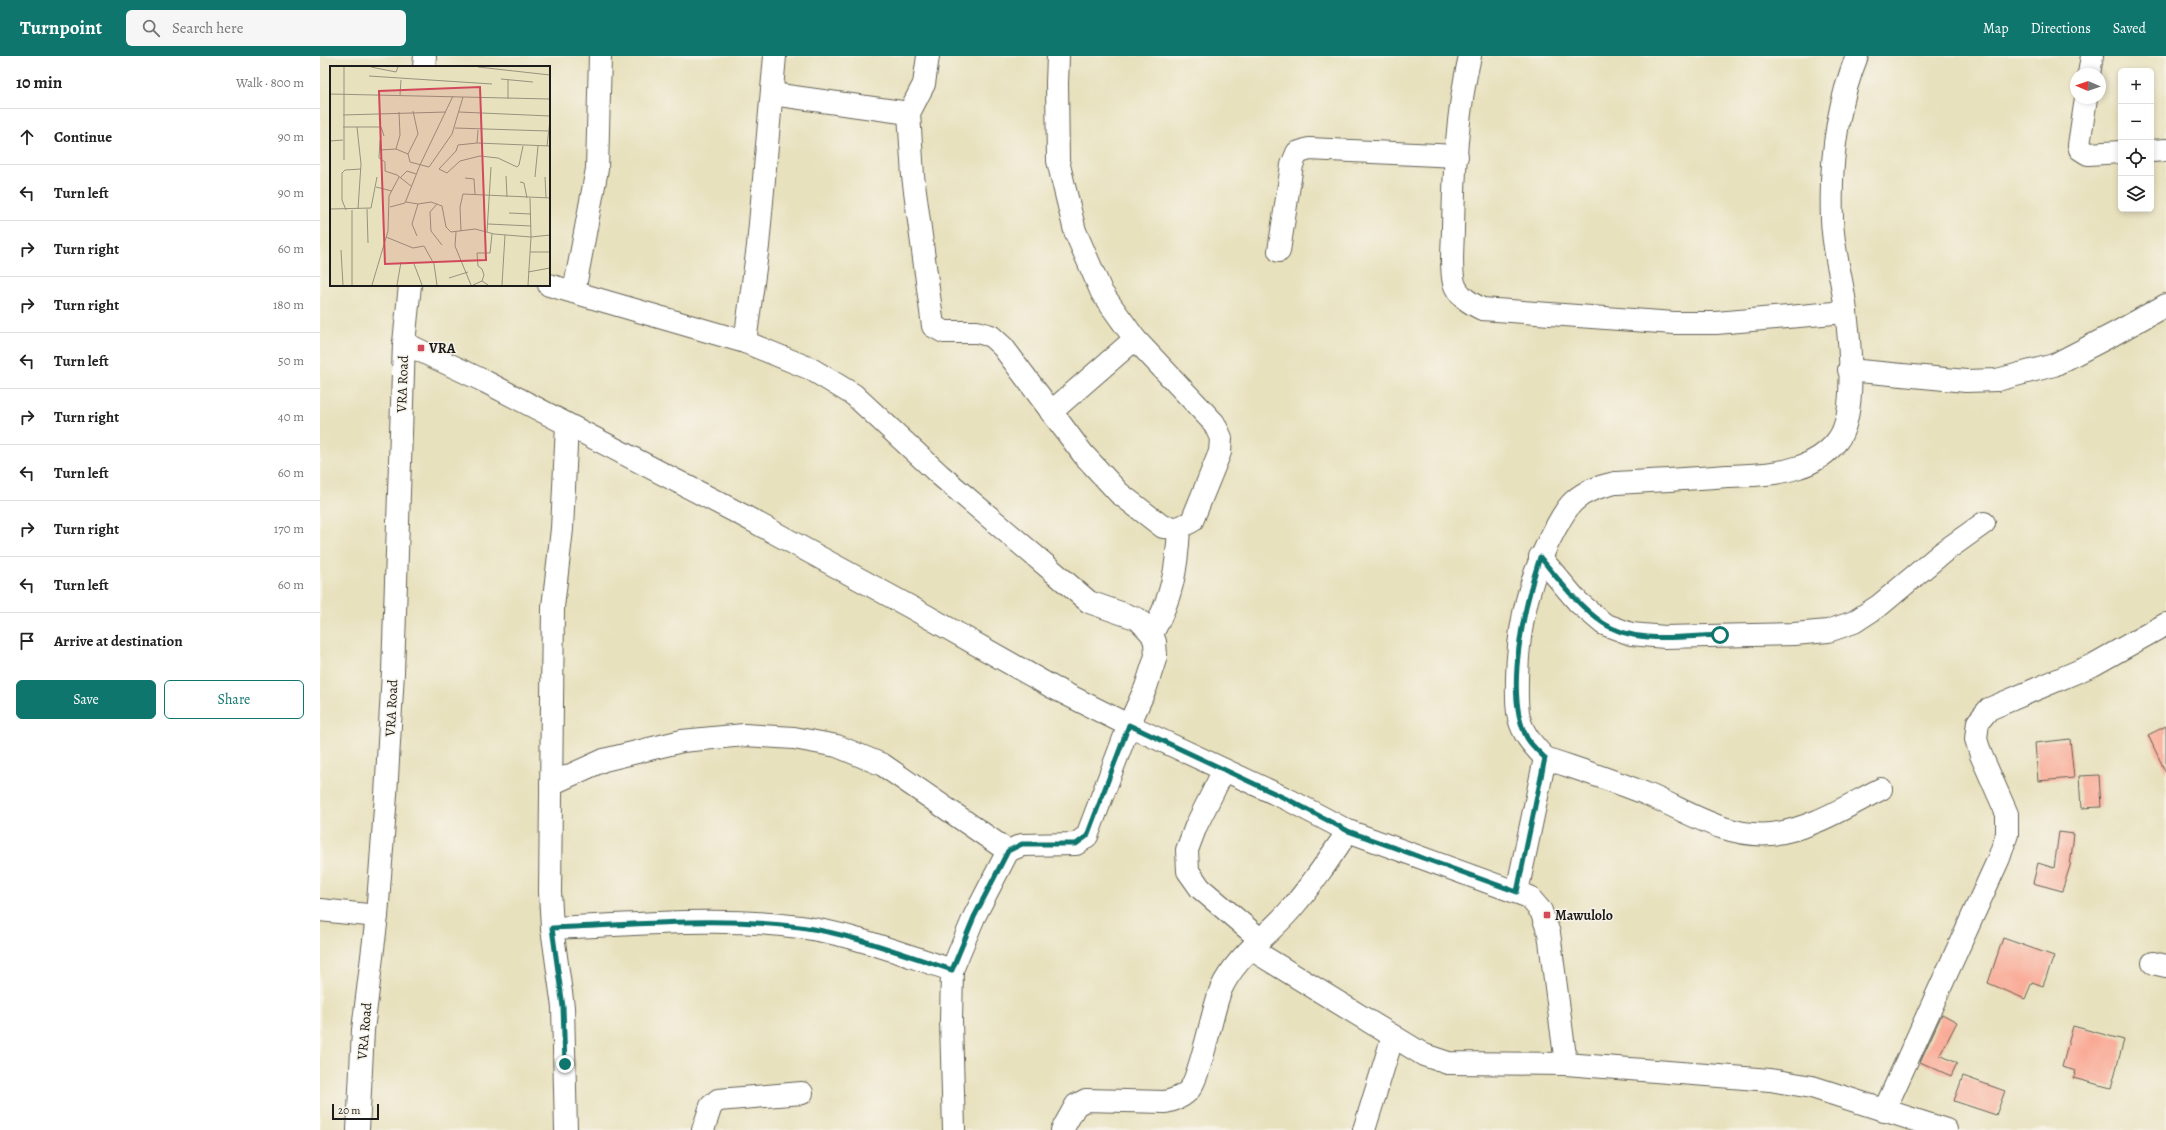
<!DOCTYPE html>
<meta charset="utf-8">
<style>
body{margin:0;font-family:Alegreya,serif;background:#f6f6f6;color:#222}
.controls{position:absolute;right:12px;top:12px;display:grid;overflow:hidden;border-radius:6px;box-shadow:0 2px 6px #0003}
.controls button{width:36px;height:36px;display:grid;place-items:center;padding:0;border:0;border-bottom:1px solid #e0e0e0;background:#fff;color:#222;font:20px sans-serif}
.compass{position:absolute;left:1750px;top:12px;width:36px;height:36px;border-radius:50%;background:#fff;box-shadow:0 2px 6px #0003;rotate:272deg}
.scale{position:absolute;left:12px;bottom:10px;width:47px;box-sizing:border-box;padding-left:4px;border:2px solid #1c1c1c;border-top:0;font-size:11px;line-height:14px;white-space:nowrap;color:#1c1c1c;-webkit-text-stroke:3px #f7f3e8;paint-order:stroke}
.stop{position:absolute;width:12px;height:12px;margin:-9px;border:3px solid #0f766e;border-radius:50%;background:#fff}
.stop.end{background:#0f766e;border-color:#fff;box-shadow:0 1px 4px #0008}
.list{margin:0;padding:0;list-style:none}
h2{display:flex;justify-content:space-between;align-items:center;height:52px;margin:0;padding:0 16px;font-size:17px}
h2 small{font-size:13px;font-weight:400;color:#767676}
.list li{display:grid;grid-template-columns:26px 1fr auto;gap:12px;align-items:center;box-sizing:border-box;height:56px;padding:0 16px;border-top:1px solid #e0e0e0}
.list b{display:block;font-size:15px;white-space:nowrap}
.list em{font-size:13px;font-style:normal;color:#767676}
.actions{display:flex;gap:8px;padding:12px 16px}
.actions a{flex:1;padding:9px 0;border:1px solid #0f766e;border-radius:6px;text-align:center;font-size:14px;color:#0f766e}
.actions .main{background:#0f766e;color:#fff}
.icon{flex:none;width:22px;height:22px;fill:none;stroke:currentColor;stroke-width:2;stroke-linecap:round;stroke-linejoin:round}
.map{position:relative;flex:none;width:1846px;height:1074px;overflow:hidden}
header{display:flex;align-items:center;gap:24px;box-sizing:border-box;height:56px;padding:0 20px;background:#0f766e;color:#fff}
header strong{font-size:19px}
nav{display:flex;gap:22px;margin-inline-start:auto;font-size:14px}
.search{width:280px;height:36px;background:#f6f6f6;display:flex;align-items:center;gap:10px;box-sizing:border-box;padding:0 14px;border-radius:6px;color:#767676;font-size:15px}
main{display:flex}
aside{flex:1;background:#fff}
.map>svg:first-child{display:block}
.building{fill:#f9aa96}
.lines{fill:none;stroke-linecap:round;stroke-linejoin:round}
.minor-casing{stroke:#636155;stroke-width:24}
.minor{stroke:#fff;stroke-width:22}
.route{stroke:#0f766e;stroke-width:5}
.poi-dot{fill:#d1495b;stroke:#f7f3e8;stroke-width:1.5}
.labels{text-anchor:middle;stroke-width:3;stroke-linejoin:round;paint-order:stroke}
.poi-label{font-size:14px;font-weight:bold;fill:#1c1c1c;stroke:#f7f3e8;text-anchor:start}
.street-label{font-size:14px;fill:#1c1c1c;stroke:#f7f3e8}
.inset-road{fill:none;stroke:#96927d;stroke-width:1}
.view{fill:#d1495b;fill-opacity:0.15;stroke:#d1495b;stroke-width:2}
.inset-edge{fill:none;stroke:#1c1c1c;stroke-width:2}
</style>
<header>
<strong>Turnpoint</strong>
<div class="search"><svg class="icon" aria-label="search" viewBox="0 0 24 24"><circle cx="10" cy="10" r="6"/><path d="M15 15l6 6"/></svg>Search here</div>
<nav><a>Map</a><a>Directions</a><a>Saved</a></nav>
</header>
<main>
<aside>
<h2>10 min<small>Walk · 800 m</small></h2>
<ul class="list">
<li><svg class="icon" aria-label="ahead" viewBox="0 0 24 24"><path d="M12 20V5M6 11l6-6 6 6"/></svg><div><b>Continue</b></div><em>90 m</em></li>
<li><svg class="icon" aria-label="left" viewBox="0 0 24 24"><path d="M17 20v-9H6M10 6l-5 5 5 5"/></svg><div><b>Turn left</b></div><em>90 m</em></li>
<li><svg class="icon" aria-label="right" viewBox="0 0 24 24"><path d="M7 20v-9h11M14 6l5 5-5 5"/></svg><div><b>Turn right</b></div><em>60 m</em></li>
<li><svg class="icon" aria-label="right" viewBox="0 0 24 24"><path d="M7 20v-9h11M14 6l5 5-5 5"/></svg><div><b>Turn right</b></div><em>180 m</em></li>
<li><svg class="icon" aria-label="left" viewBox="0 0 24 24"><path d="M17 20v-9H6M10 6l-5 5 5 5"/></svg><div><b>Turn left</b></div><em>50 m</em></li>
<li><svg class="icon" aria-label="right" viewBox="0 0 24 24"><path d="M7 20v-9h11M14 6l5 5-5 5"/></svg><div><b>Turn right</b></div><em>40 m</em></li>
<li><svg class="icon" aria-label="left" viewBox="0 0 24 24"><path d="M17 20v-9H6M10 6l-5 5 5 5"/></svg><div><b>Turn left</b></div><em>60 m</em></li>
<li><svg class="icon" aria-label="right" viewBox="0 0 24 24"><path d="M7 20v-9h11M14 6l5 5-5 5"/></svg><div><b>Turn right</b></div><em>170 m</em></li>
<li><svg class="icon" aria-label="left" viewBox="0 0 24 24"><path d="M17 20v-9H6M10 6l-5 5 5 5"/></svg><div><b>Turn left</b></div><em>60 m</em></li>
<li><svg class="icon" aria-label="arrive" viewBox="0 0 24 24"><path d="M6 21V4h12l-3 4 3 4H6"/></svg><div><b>Arrive at destination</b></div></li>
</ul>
<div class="actions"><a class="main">Save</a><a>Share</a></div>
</aside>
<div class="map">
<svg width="1846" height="1074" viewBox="0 0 1846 1074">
<rect width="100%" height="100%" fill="#f7f3e8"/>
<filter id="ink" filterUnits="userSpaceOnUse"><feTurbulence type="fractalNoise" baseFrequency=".025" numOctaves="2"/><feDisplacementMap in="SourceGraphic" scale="8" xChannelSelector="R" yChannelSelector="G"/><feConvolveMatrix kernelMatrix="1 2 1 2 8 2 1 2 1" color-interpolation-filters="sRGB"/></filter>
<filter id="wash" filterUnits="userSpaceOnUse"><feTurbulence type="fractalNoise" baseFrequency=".012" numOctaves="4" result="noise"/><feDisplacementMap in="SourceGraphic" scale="16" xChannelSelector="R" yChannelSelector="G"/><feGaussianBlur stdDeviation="0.9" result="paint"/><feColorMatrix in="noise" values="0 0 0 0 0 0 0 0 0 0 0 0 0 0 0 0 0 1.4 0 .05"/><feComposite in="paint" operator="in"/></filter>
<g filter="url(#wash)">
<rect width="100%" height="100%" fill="#e8e1be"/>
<g id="blocks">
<g class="building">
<polygon points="1846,670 1846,717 1828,679"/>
<polygon points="1750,683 1754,722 1718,725 1715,687"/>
<polygon points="1779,719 1781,751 1761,752 1759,720"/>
<polygon points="1739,776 1754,778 1750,810 1742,835 1713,827 1718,807 1734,812"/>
<polygon points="1683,882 1734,900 1723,930 1712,926 1705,943 1668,927"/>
<polygon points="1622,958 1637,966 1620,999 1637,1007 1631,1020 1600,1006"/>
<polygon points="1753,970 1804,984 1791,1032 1753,1022 1756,1015 1742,1011"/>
<polygon points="1643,1020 1685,1035 1676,1059 1634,1045"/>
</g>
</g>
</g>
<g filter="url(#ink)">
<use href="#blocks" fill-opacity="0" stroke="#636155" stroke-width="1"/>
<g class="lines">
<g class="minor-casing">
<g id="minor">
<polyline points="608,0 604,28 589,57 593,120 613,270 624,276 657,276 671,280 683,291 763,398 799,437 843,471 859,472 872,465 900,396 901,382 894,367 815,283 782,237 755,175 738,105 737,27 738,0"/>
<path d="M1150,0c-13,55 -16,115 -17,172 0,17 -3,38 1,55 4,13 16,20 28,26l192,14h42l130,-11"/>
<polyline points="104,11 105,0"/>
<polyline points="1769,18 1772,0"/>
<polyline points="452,38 589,57"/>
<polyline points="1766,42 1759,89 1760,93 1768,98 1801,96"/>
<polyline points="1831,95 1846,94"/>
<polyline points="959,195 972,109 977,97 989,93 1137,100"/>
<polyline points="229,229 425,286 491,313 534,339 620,419 769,546 818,563 832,578 835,586 836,600 826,631 809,669 767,780 756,788 702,789 688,795 654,861 632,914 631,965 634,1074"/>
<polyline points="254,236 277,113 280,0"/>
<polyline points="425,286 438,190 455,0"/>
<polyline points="84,287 166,326 424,460 594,553 732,631 802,666 971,745 1028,775 1209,841 1221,855 1229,877 1246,1008"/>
<polyline points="1529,314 1646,325 1677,324 1734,309 1794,278 1846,249"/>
<polyline points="731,356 815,283"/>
<polyline points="1220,501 1258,546 1284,568 1311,578 1345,581 1474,578 1508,575 1534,566 1560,549 1622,497 1664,467"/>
<path d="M832,578c20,-37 25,-64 27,-106"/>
<path d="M1225,702c35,12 70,23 104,37 40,17 77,43 122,39 39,-4 76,-28 110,-45"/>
<polyline points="904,714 876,770 867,794 868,815 880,832 941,884"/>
<polyline points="231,728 284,704 362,685 424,679 474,682 517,690 563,709 688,795"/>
<path d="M1197,836l28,-134c-11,-12 -22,-23 -26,-40 -3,-12 -2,-27 -2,-40 1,-54 12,-102 38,-149 5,-9 11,-21 19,-28 12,-11 25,-14 41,-18 37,-2 75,-4 112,-7 24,-1 49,-1 72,-9 14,-4 29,-14 38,-26 20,-24 13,-98 9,-129 -3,-32 -13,-59 -14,-93 -2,-55 4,-111 25,-163"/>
<polyline points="0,854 57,860"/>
<path d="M232,872c82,-3 167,-12 248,-1 52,7 102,27 152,43"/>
<polyline points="931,893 1104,999 1128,1007 1246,1008 1450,1024 1492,1031 1626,1074"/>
<polyline points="1833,907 1846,910"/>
<polyline points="1564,1055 1679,802 1687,778 1687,758 1661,699 1656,683 1658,666 1669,653 1773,609 1846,568"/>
<polyline points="38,1074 43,974 57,860 66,739 73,616 84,287 90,229"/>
<polyline points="246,1074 243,951 232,872 230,836 233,551 242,473 247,369"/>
<polyline points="383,1074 391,1050 398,1044 482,1037"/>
<path d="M742,1074l14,-25 10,-5 79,2c8,-2 16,-4 22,-10 13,-10 25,-82 34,-103 15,-33 47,-53 70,-80 21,-24 39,-51 57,-78"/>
<polyline points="1044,1074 1073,980"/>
</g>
</g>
<use href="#minor" class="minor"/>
</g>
</g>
<g class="lines" filter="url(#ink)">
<path class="route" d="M245,1008l-2,-57 -11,-79c82,-3 167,-12 248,-1 52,7 102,27 152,43l22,-53 34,-66 14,-7h54l11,-8 42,-111 162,76 57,30 169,61 28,-134c-6,-6 -14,-13 -18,-20 -24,-44 -2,-135 13,-181 19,23 38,49 63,66 32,22 81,13 117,12"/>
</g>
<g class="poi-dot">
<rect x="97" y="288" width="8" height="8" rx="2"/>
<rect x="1223" y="855" width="8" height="8" rx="2"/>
</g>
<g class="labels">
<g class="poi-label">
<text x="109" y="297">VRA</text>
<text x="1235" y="864">Mawulolo</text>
</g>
<g class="street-label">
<text transform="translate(82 328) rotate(-88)" y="5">VRA Road</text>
<text transform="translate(71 652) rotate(-87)" y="5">VRA Road</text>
<text transform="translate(44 975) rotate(-85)" y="5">VRA Road</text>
</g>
</g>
<g transform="translate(10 10)">
<rect width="220" height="220" fill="#e8e1be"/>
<path class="inset-road" d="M14,1v93M41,1l25,5 2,-5M148,1l72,8M39,10l123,8M171,13l32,3M0,28l220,5M70,29l1,-15M178,33v-19M129,46l91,4M13,49l103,-3M13,61h38l3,9M27,61l4,37 -3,45M125,62l93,3M50,74l-1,18 6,4v9l12,4 14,11M0,75l13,-1M147,77l1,-13M193,80l-4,19 -2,2 -19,-9 -18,-2 -20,5 -13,12 -8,-4 17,-18 2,-6 19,-2 73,3M217,80l3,-26M66,83l4,-14 -1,-23M50,84l16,-1 12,5 2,8 19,5 23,-33 11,-37M78,88l10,-20 -5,-23M176,110l1,21M205,111l3,-31M215,111l1,21M70,112l7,-7 9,3M135,112l9,1 1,15M190,116l4,1 3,15M46,121l16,4M200,132l1,39 19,-2M76,136l12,2 13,-2 11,4 4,21 5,5 24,-3 19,5 37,3 -3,48M107,138l-7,8 1,19 11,14M60,141l15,-4 15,-38 33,-69M0,143l41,-1 6,-31M37,143l1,34M16,144l-4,-10v-27l3,-3 16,-1M22,144v75M179,147l22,1M158,158l43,2M131,165l-1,-24 3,-13 87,4M126,166l-1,14 16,39M157,166l4,-65M87,170l-5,-12 6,-20M56,171l27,11 11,-2 10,18 3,21M11,184l2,35M200,186h20M84,198l8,21M198,206l22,-4M119,212l19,-6M152,215l2,-6 -2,-6 -4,-3 -1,-13h13l2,-19M42,219l16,-54 1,-35 10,-19M67,219l4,-23M143,219l9,-4 6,4M172,219l3,-50"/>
<path class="view" d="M150,21l6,173 -101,4 -6,-173z"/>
<rect width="220" height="220" class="inset-edge"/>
</g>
</svg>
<div class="controls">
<button>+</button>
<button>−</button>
<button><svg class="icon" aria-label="locate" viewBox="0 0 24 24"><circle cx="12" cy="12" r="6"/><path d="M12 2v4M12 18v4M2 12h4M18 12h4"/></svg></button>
<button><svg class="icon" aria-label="layers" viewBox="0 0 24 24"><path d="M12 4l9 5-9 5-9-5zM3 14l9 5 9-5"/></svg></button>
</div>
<svg class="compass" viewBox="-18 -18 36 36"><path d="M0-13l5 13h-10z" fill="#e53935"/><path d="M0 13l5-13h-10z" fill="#767676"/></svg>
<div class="scale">20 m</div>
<div class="stop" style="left:1400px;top:579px"></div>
<div class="stop end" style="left:245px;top:1008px"></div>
</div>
</main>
